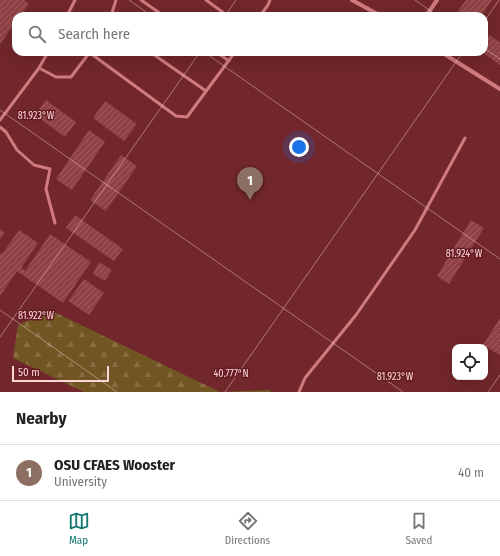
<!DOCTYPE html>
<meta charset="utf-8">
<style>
body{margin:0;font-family:"Fira Sans Condensed",sans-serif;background:#f2f2f2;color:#222}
.controls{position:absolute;right:12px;bottom:12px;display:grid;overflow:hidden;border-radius:8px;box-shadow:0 4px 16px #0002}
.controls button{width:36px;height:36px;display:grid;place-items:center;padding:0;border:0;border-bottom:1px solid #e0e0e0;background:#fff;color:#222;font:20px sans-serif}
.scale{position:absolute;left:12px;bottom:10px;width:97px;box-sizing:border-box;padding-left:4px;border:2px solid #fcd6d6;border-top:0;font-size:11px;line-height:14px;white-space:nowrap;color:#fcd6d6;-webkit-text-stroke:3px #651b22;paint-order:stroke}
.you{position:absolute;left:299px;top:147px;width:14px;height:14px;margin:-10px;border:3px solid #fff;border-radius:50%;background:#1a73e8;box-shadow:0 0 0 6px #1a73e833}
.badge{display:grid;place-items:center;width:26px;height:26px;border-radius:50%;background:#0f766e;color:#fff;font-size:13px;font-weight:700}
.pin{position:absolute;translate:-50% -33px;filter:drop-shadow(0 1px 2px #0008)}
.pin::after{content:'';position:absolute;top:21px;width:14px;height:12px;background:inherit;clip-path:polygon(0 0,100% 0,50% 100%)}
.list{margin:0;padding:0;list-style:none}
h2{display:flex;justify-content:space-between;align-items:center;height:52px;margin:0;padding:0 16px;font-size:17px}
h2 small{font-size:13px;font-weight:400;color:#767676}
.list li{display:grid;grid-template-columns:26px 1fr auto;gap:12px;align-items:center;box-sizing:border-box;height:56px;padding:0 16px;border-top:1px solid #e0e0e0}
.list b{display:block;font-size:15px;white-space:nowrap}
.list p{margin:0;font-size:13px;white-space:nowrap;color:#767676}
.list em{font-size:13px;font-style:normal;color:#767676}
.icon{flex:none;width:22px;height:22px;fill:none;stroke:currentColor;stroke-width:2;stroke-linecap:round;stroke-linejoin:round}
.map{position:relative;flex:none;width:500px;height:392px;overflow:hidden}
.search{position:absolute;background:#fff;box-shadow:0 4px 16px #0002;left:12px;right:12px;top:12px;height:44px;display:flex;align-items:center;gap:10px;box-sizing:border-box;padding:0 14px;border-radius:12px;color:#767676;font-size:15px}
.sheet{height:108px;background:#fff}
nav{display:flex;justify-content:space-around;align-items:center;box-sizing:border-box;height:56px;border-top:1px solid #e0e0e0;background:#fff;font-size:11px;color:#767676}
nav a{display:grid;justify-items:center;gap:2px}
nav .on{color:#0f766e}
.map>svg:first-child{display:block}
.forest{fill:url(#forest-firs)}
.building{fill:url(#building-hatch)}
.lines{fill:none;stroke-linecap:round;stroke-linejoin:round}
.service{stroke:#d07b7d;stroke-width:3}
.minor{stroke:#d07b7d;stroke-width:4}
.ticks{fill:none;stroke:#fcd6d6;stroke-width:1;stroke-opacity:0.45}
.ticks-label{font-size:10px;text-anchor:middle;fill:#fcd6d6;stroke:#651b22;stroke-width:3;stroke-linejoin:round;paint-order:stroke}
</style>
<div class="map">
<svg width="500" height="392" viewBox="0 0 500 392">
<defs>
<pattern id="forest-firs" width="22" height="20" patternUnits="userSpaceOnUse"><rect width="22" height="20" fill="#715523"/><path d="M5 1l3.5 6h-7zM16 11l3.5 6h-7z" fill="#866d42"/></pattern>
<pattern id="building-hatch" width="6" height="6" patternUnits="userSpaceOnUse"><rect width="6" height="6" fill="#904246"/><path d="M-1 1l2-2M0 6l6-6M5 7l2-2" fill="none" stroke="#a05d60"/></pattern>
</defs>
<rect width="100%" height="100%" fill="#71272c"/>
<polygon class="forest" points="50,310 220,392 271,390 270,392 84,392 13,358 18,325"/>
<g class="building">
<polygon points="0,0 24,0 29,4 20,16 16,16 16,22 0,44"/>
<polygon points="466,0 492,0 481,16 465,16 458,11"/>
<polygon points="489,35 500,42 500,65 482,52 484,52 484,42"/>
<polygon points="46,100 76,122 65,137 35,115"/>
<polygon points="105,101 137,124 124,141 93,118"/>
<polygon points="89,130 105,142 72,190 56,179"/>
<polygon points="121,155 137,166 106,211 90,200"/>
<polygon points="242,169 253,177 251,180 260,186 257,190 237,176"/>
<polygon points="75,215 123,249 114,261 66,228"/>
<polygon points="471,220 484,228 449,284 437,276"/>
<polygon points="0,229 5,233 0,239"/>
<polygon points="19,230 38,243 21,268 25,271 50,234 91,262 63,303 17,271 0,296 0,253 2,254"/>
<polygon points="99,262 112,270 105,281 93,274"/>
<polygon points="84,279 104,293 89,315 68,301"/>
<polygon points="500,318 500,355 483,345"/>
</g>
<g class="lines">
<g class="service">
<polyline points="141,0 164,16"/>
<polyline points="206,0 228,16"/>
<polyline points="67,16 75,0"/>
<polyline points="111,16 116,0"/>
<polyline points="260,16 268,5 270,0"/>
<polyline points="150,52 206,91"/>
<polyline points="216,52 229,61"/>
<polyline points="90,53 176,116 187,117 235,52"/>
<polyline points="39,68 56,77 71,77 90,52"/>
<polyline points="0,120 39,68 48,52"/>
<polyline points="0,127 6,132 17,150 34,165 50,169 46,189 55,223"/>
<polyline points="299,392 305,378 356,315 415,230 465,138"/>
</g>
<g class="minor">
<polyline points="352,0 381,16"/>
<polyline points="426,16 437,0"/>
<polyline points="441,52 500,89"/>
</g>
</g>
<path class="ticks" d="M129,0l23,16M415,0l23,16M225,16l11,-16M484,22l15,-22M484,48l16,11M204,52l296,207M0,110l403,282M0,310l117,82M0,337l200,-285M225,392l238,-340M488,392l12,-17"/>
<g class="ticks-label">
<text x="36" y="119">81.923°W</text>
<text x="464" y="257">81.924°W</text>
<text x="36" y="319">81.922°W</text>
<text x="231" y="377">40.777°N</text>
<text x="395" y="380">81.923°W</text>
</g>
</svg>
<div class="controls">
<button><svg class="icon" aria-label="locate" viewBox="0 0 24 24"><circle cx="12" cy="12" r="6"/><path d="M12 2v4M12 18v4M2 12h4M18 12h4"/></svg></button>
</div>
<div class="scale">50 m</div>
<div class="you"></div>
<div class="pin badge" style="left:250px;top:200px;background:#8d6e63">1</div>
<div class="search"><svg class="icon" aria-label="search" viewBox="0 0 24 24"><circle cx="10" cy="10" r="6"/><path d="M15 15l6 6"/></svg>Search here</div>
</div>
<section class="sheet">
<h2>Nearby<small></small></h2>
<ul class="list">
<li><span class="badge" style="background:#8d6e63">1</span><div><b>OSU CFAES Wooster</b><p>University</p></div><em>40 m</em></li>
</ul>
</section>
<nav>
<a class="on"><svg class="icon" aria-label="map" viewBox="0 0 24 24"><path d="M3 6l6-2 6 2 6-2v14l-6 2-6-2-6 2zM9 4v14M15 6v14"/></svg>Map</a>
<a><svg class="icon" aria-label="directions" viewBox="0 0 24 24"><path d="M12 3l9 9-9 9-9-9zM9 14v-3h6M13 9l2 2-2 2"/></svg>Directions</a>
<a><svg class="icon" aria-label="saved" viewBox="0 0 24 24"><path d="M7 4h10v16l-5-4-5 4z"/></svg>Saved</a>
</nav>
